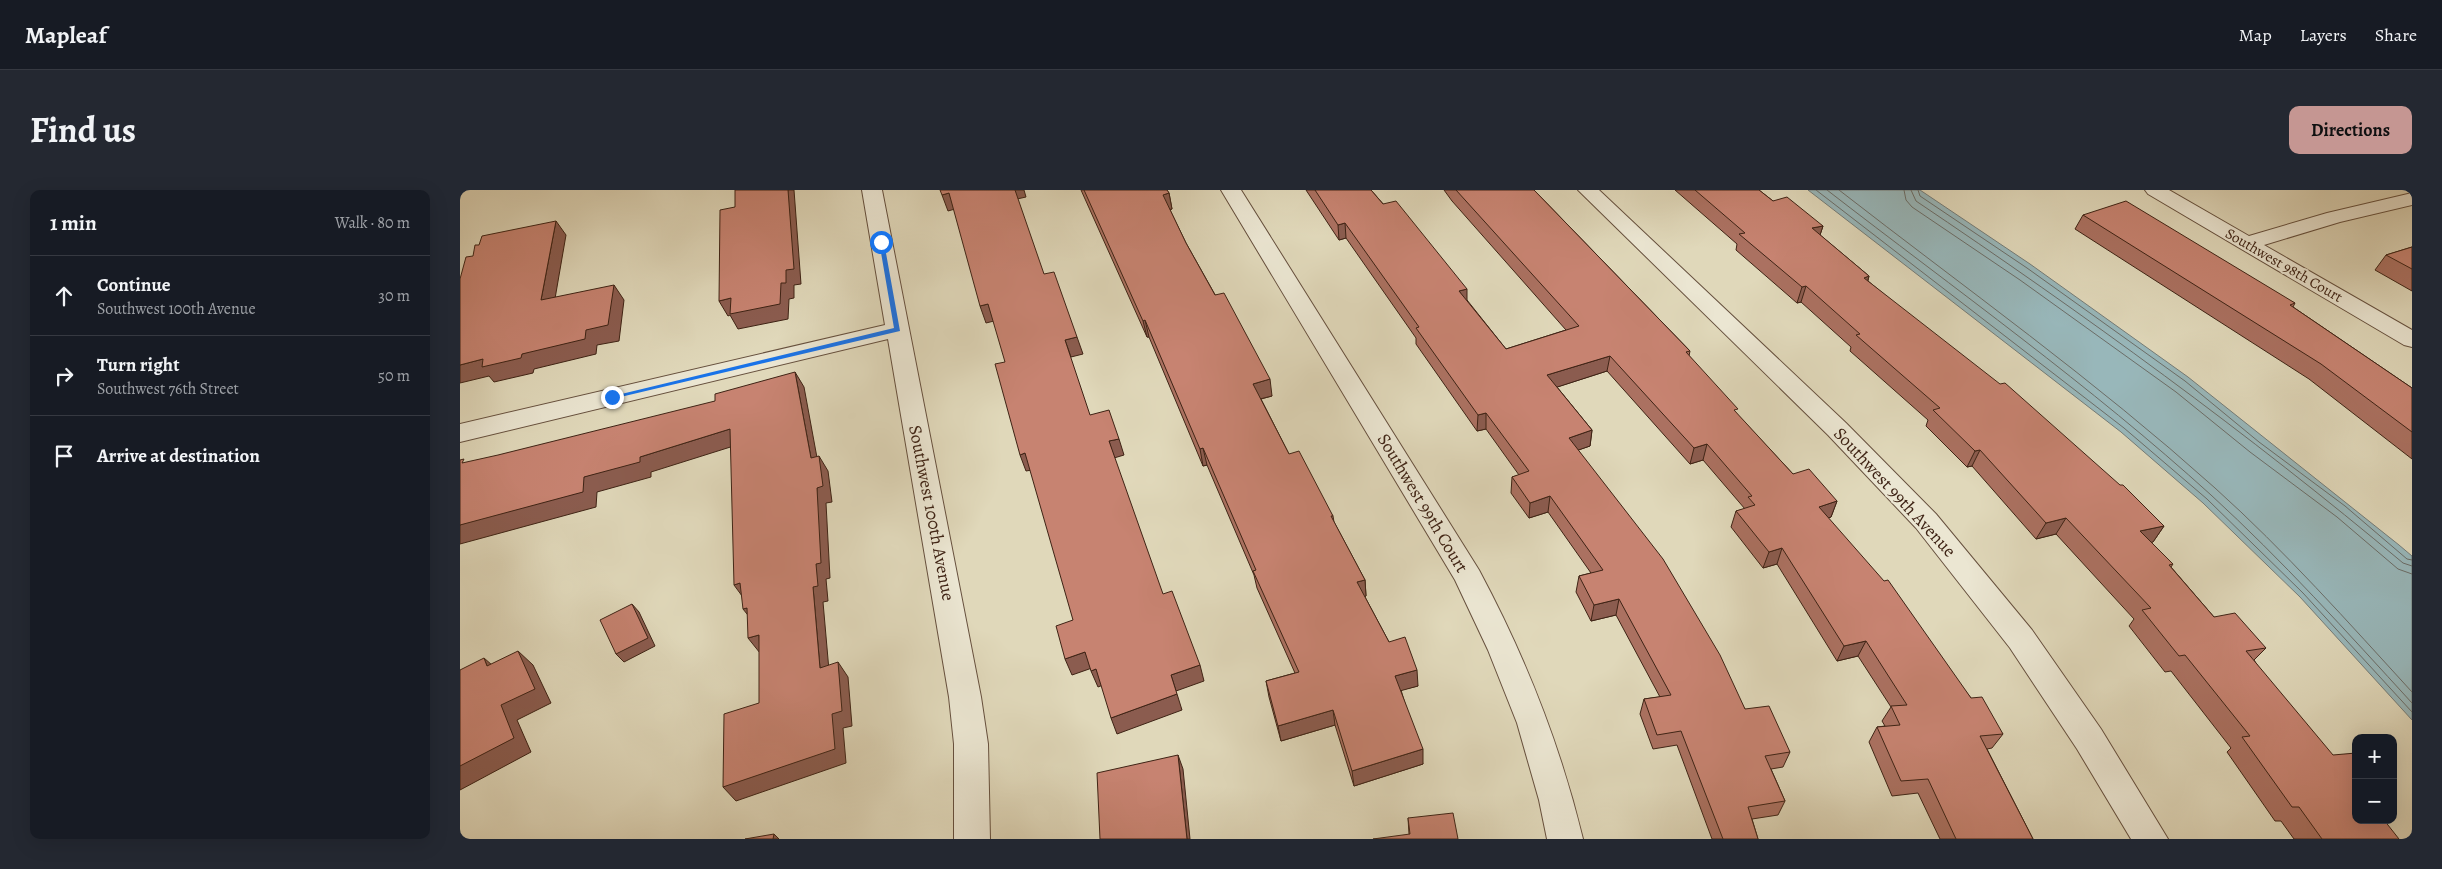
<!DOCTYPE html>
<meta charset="utf-8">
<style>
body{margin:0;font-family:Alegreya,serif;background:#242831;color:#f1f3f6}
.controls{position:absolute;right:15px;bottom:15px;display:grid;overflow:hidden;border-radius:10px;box-shadow:0 5px 20px #0002}
.controls button{width:45px;height:45px;display:grid;place-items:center;padding:0;border:0;border-bottom:1px solid #363941;background:#171b24;color:#f1f3f6;font:25px sans-serif}
.stop{position:absolute;width:15px;height:15px;margin:-11px;border:4px solid #1a73e8;border-radius:50%;background:#fff}
.stop.end{background:#1a73e8;border-color:#fff;box-shadow:0 1px 5px #0008}
.list{margin:0;padding:0;list-style:none}
h2{display:flex;justify-content:space-between;align-items:center;height:65px;margin:0;padding:0 20px;font-size:21px}
h2 small{font-size:16px;font-weight:400;color:#9ea1a6}
.list li{display:grid;grid-template-columns:32px 1fr auto;gap:15px;align-items:center;box-sizing:border-box;height:80px;padding:0 20px;border-top:1px solid #363941}
.list b{display:block;font-size:19px;white-space:nowrap}
.list p{margin:0;font-size:16px;white-space:nowrap;color:#9ea1a6}
.list em{font-size:16px;font-style:normal;color:#9ea1a6}
.icon{flex:none;width:28px;height:28px;fill:none;stroke:currentColor;stroke-width:2;stroke-linecap:round;stroke-linejoin:round}
.map{position:relative;flex:none;width:1952px;height:649px;overflow:hidden;border-radius:10px}
header{display:flex;align-items:center;gap:30px;box-sizing:border-box;height:70px;padding:0 25px;background:#171b24;border-bottom:1px solid #363941}
header strong{font-size:24px}
nav{display:flex;gap:28px;margin-inline-start:auto;font-size:18px}
.intro{display:flex;align-items:center;justify-content:space-between;box-sizing:border-box;height:120px;padding:0 30px}
h1{margin:0;font-size:35px}
.button{padding:12px 22px;border-radius:10px;background:#c59692;color:#111;font-size:18px;font-weight:700}
main{display:flex;gap:30px;padding:0 30px}
aside{flex:1;background:#171b24;border-radius:10px;box-shadow:0 5px 20px #0002}
.map>svg:first-child{display:block}
.water{fill:#98b7ba;stroke:#747c78}
.lines{fill:none;stroke-linecap:round;stroke-linejoin:round}
.shore{stroke:#6b6d68;stroke-width:1}
.minor-casing{stroke:#66503e;stroke-width:2}
.minor{fill:#ebe6d2;fill-rule:evenodd}
.wall{fill:#ab7161;stroke:#3e2315}
.shaded-wall{fill:#8b5c4f;stroke:#3e2315}
.building{fill:#c78371;stroke:#3e2315}
.route{fill:#1a73e8}
.labels{text-anchor:middle;stroke-width:4;stroke-linejoin:round;paint-order:stroke}
.far-street-label{font-size:15px;fill:#3e2315;stroke:#ebe6d2}
.street-label{font-size:18px;fill:#3e2315;stroke:#ebe6d2}
</style>
<header>
<strong>Mapleaf</strong>
<nav><a>Map</a><a>Layers</a><a>Share</a></nav>
</header>
<div class="intro"><h1>Find us</h1><a class="button">Directions</a></div>
<main>
<aside>
<h2>1 min<small>Walk · 80 m</small></h2>
<ul class="list">
<li><svg class="icon" aria-label="ahead" viewBox="0 0 24 24"><path d="M12 20V5M6 11l6-6 6 6"/></svg><div><b>Continue</b><p>Southwest 100th Avenue</p></div><em>30 m</em></li>
<li><svg class="icon" aria-label="right" viewBox="0 0 24 24"><path d="M7 20v-9h11M14 6l5 5-5 5"/></svg><div><b>Turn right</b><p>Southwest 76th Street</p></div><em>50 m</em></li>
<li><svg class="icon" aria-label="arrive" viewBox="0 0 24 24"><path d="M6 21V4h12l-3 4 3 4H6"/></svg><div><b>Arrive at destination</b></div></li>
</ul>
</aside>
<div class="map">
<svg width="1952" height="649" viewBox="0 0 1952 649">
<rect width="100%" height="100%" fill="#e0d8ba"/>
<filter id="stains"><feTurbulence type="fractalNoise" baseFrequency=".004" numOctaves="4"/><feColorMatrix values="0 0 0 0 .2 0 0 0 0 .09 0 0 0 0 .02 0 0 0 .5 -.17"/></filter>
<radialGradient id="worn" r=".72"><stop offset=".6" stop-color="#630" stop-opacity="0"/><stop offset="1" stop-color="#630" stop-opacity=".3"/></radialGradient>
<polygon class="water" points="1348,0 1460,0 1570,74 1728,187 1939,355 1952,366 1952,530 1840,407 1743,313 1661,242"/>
<g class="lines">
<g class="shore">
<polyline points="1356,0 1664,238 1747,309 1843,403 1952,522"/>
<path d="M1367,0c128,99 264,196 384,305 71,65 136,137 201,208"/>
<path d="M1379,0c126,98 257,191 376,298 70,63 133,134 197,204"/>
<polyline points="1444,0 1446,10 1452,17 1560,90 1716,202 1790,262 1877,327 1938,379 1952,384"/>
<path d="M1451,0l5,11c168,113 332,232 487,362l9,3"/>
<polyline points="1458,0 1460,6 1567,78 1725,191 1799,252 1885,316 1947,369 1952,370"/>
</g>
<g class="minor-casing">
<g id="minor">
<polygon points="402,0 422,0 521,507 528,554 530,649 494,649 494,554 489,507 428,149 0,252 0,234 425,135"/>
<path d="M761,0h20l238,380c46,86 81,174 104,269h-36l-8,-39 -22,-77 -29,-73 -33,-70z"/>
<polygon points="1118,0 1139,0 1386,233 1476,324 1572,440 1641,539 1708,649 1671,649 1617,559 1550,458 1456,338 1368,245"/>
<polygon points="1685,0 1709,0 1789,46 1867,23 1952,3 1952,15 1880,32 1804,55 1952,140 1952,157 1944,155 1688,4"/>
</g>
</g>
<use href="#minor" class="minor"/>
</g>
<g class="wall">
<polygon points="621,0 707,0 709,3 712,19 710,20 726,53 812,206 801,209 829,264 873,326 874,332 905,390 906,406 905,407 929,452 958,496 941,500 963,574 894,596 875,535 821,551 809,507 806,491 835,483 797,398 794,385 747,275 743,276 689,147 687,147"/>
<polygon points="846,0 911,0 1007,110 1046,159 1106,140 992,11 984,0 1074,0 1230,161 1229,166 1277,224 1333,284 1377,311 1371,327 1368,328 1511,508 1543,544 1532,558 1527,559 1573,649 1480,649 1458,603 1432,606 1409,552 1417,537 1425,536 1422,531 1431,517 1398,466 1377,471 1317,374 1303,378 1271,337 1276,321 1285,319 1243,270 1230,274 1147,181 1097,197 1132,240 1130,256 1118,260 1285,519 1330,562 1323,577 1311,579 1325,611 1318,625 1292,629 1298,649 1252,649 1217,555 1193,559 1180,524 1184,509 1200,507 1156,425 1131,431 1116,402 1119,386 1131,383 1088,322 1069,328 1051,303 1052,287 1059,285 1026,239 1017,241 956,154 956,148 886,48 879,50"/>
<polygon points="1215,0 1299,0 1313,11 1363,36 1360,45 1409,86 1408,91 1704,336 1693,352 1691,352 1713,374 1711,377 1754,427 1806,458 1794,470 1896,630 1939,649 1834,649 1821,631 1815,631 1767,562 1771,558 1711,481 1705,482 1669,436 1674,429 1596,344 1576,349 1512,276 1507,277 1466,236 1468,230 1390,161 1391,157 1341,112 1337,113 1276,60 1277,54"/>
<polygon points="1623,25 1835,113 1833,117 1952,198 1952,269 1849,189 1615,39"/>
<polygon points="1952,57 1952,101 1915,80 1926,65"/>
<polygon points="948,628 998,649 949,644"/>
</g>
<g class="shaded-wall">
<polygon points="328,0 334,0 341,94 334,95 334,108 329,109 328,129 278,139 270,125 268,126 259,111 271,108 321,93"/>
<polygon points="554,0 564,0 566,7 557,9"/>
<polygon points="489,3 495,19 488,21 482,5"/>
<polygon points="709,3 712,19 706,20 703,5"/>
<polygon points="96,31 106,45 92,126 81,110"/>
<polygon points="885,33 886,48 879,50 878,35"/>
<polygon points="1363,36 1358,51 1352,38"/>
<polygon points="1409,86 1404,102 1404,88"/>
<polygon points="154,95 164,110 159,151 137,155 136,164 74,179 73,183 34,192 29,186 0,193 0,175 23,169 62,164 126,140"/>
<polygon points="1346,96 1341,112 1337,113 1342,97"/>
<polygon points="1007,99 1007,114 999,101"/>
<polygon points="528,114 534,131 526,133 520,116"/>
<polygon points="685,130 689,147 687,147 683,131"/>
<polygon points="617,147 623,164 611,167 605,150"/>
<polygon points="1150,166 1147,181 1085,201 1087,185"/>
<polygon points="335,182 344,197 360,284 351,268"/>
<polygon points="810,189 812,206 796,210 793,194"/>
<polygon points="1026,223 1026,239 1017,241 1018,225"/>
<polygon points="270,239 280,254 191,282 191,287 137,302 136,317 0,354 0,335 124,287 180,267"/>
<polygon points="1132,240 1130,256 1107,264 1109,248"/>
<polygon points="659,249 664,265 654,268 649,251"/>
<polygon points="1247,254 1243,270 1230,274 1234,258"/>
<polygon points="743,258 747,275 743,276 740,259"/>
<polygon points="1520,260 1512,276 1507,277 1515,261"/>
<polygon points="565,263 572,280 566,281 560,265"/>
<polygon points="359,266 368,281 372,312 366,313 370,388 366,389 368,411 363,412 370,492 360,478 353,397 356,374 357,298"/>
<polygon points="1090,306 1088,322 1069,328 1070,313"/>
<polygon points="1377,311 1371,327 1353,333 1359,317"/>
<polygon points="1606,328 1596,344 1576,349 1586,333"/>
<polygon points="1704,336 1693,352 1669,357 1680,341"/>
<polygon points="1322,358 1317,374 1303,378 1309,362"/>
<polygon points="905,390 906,406 898,409 897,392"/>
<polygon points="280,393 285,410 274,395"/>
<polygon points="1159,409 1156,425 1131,431 1134,415"/>
<polygon points="172,414 179,422 195,456 164,472 156,464"/>
<polygon points="287,418 295,434 283,419"/>
<polygon points="299,445 300,463 288,448"/>
<polygon points="1406,451 1398,466 1377,471 1384,456"/>
<polygon points="58,461 73,475 91,513 57,530 71,562 0,600 0,576"/>
<polygon points="625,462 632,478 612,485 605,469"/>
<polygon points="24,468 40,482 27,476"/>
<polygon points="378,472 388,487 392,536 383,538 386,573 276,611 263,597 372,524"/>
<polygon points="740,475 744,491 716,501 711,485"/>
<polygon points="636,479 643,495 638,497 631,481"/>
<polygon points="957,480 958,496 936,502 935,486"/>
<polygon points="717,504 722,520 657,544 651,528"/>
<polygon points="873,520 875,535 821,551 818,536"/>
<polygon points="963,559 963,574 894,596 892,581"/>
<polygon points="718,565 723,579 730,649 727,649"/>
<polygon points="314,644 319,649 313,649"/>
</g>
<g class="building">
<polygon points="275,0 328,0 334,79 326,80 326,93 321,93 320,114 270,124 271,108 259,111 260,20 275,17"/>
<polygon points="480,0 555,0 584,84 594,82 617,147 605,150 630,225 649,220 659,249 649,251 703,404 712,401 740,475 711,485 717,504 651,528 636,479 631,481 625,462 605,469 596,436 613,430 565,263 560,265 535,174 545,172 528,114 520,116 489,3 482,5"/>
<polygon points="624,0 707,0 709,3 703,5 726,53 755,105 764,103 810,189 793,194 829,264 839,261 873,326 871,326 905,390 897,392 929,452 945,447 957,480 935,486 963,559 892,581 873,520 818,536 806,491 839,482 793,381 796,380 743,258 740,259 685,130 683,131"/>
<polygon points="855,0 911,0 923,14 936,11 1007,99 999,101 1046,159 1119,136 996,0 1074,0 1230,161 1226,162 1278,219 1274,220 1333,284 1349,279 1377,311 1359,317 1424,391 1428,390 1511,508 1522,507 1543,544 1520,546 1573,649 1496,649 1468,589 1441,591 1417,537 1440,535 1431,516 1447,515 1406,451 1384,456 1322,358 1309,362 1276,321 1295,315 1288,307 1292,306 1247,254 1234,258 1150,166 1087,185 1132,240 1109,248 1203,369 1260,465 1285,519 1309,516 1330,562 1305,566 1325,611 1288,617 1298,649 1263,649 1221,541 1197,545 1184,509 1211,505 1159,409 1134,415 1119,386 1143,380 1090,306 1070,313 1052,287 1069,281 1026,223 1018,225 956,138 959,137 885,33 878,35"/>
<polygon points="1235,0 1299,0 1313,11 1327,7 1363,36 1352,38 1409,86 1404,88 1540,194 1545,193 1660,295 1663,295 1704,336 1680,341 1713,374 1709,375 1754,427 1775,423 1806,458 1786,461 1873,565 1896,563 1896,630 1924,630 1939,649 1862,649 1839,617 1832,617 1782,547 1790,546 1725,465 1719,466 1682,420 1691,418 1606,328 1586,333 1520,260 1515,261 1473,220 1480,218 1396,145 1400,144 1346,96 1342,97 1279,44 1285,43"/>
<polygon points="1666,11 1835,113 1830,115 1952,198 1952,242 1861,174 1623,25"/>
<polygon points="96,31 81,110 154,95 148,135 126,140 125,149 62,164 61,168 22,177 23,169 0,175 0,89 6,67 13,66 15,55 19,55 22,46"/>
<polygon points="1952,57 1952,79 1926,65"/>
<polygon points="335,182 351,268 359,266 363,296 357,298 361,373 356,374 358,396 353,397 360,478 378,472 382,521 372,524 375,559 263,597 264,524 299,513 299,445 288,448 287,418 283,419 280,393 274,395 270,239 180,267 180,272 124,287 123,302 0,335 0,270 4,269 2,273 38,265 255,211 255,204"/>
<polygon points="172,414 188,448 156,464 140,430"/>
<polygon points="58,461 75,499 41,515 54,548 0,576 0,480 24,468 27,476"/>
<polygon points="718,565 727,649 640,649 637,583"/>
<polygon points="993,623 998,649 913,649 950,644 948,628"/>
<polygon points="314,644 313,649 285,649"/>
</g>
<polygon class="route" points="419,51 424,52 440,141 152,209 149,207 434,138"/>
<g class="labels">
<g class="far-street-label">
<text transform="translate(1824 75) rotate(30)" y="5">Southwest 98th Court</text>
</g>
<g class="street-label">
<text transform="translate(1435 302) rotate(47)" y="6">Southwest 99th Avenue</text>
<text transform="translate(963 313) rotate(59)" y="6">Southwest 99th Court</text>
<text transform="translate(472 323) rotate(79)" y="6">Southwest 100th Avenue</text>
</g>
</g>
<rect width="100%" height="100%" filter="url(#stains)"/>
<rect width="100%" height="100%" fill="url(#worn)"/>
</svg>
<div class="controls">
<button>+</button>
<button>−</button>
</div>
<div class="stop" style="left:421px;top:52px"></div>
<div class="stop end" style="left:152px;top:207px"></div>
</div>
</main>
